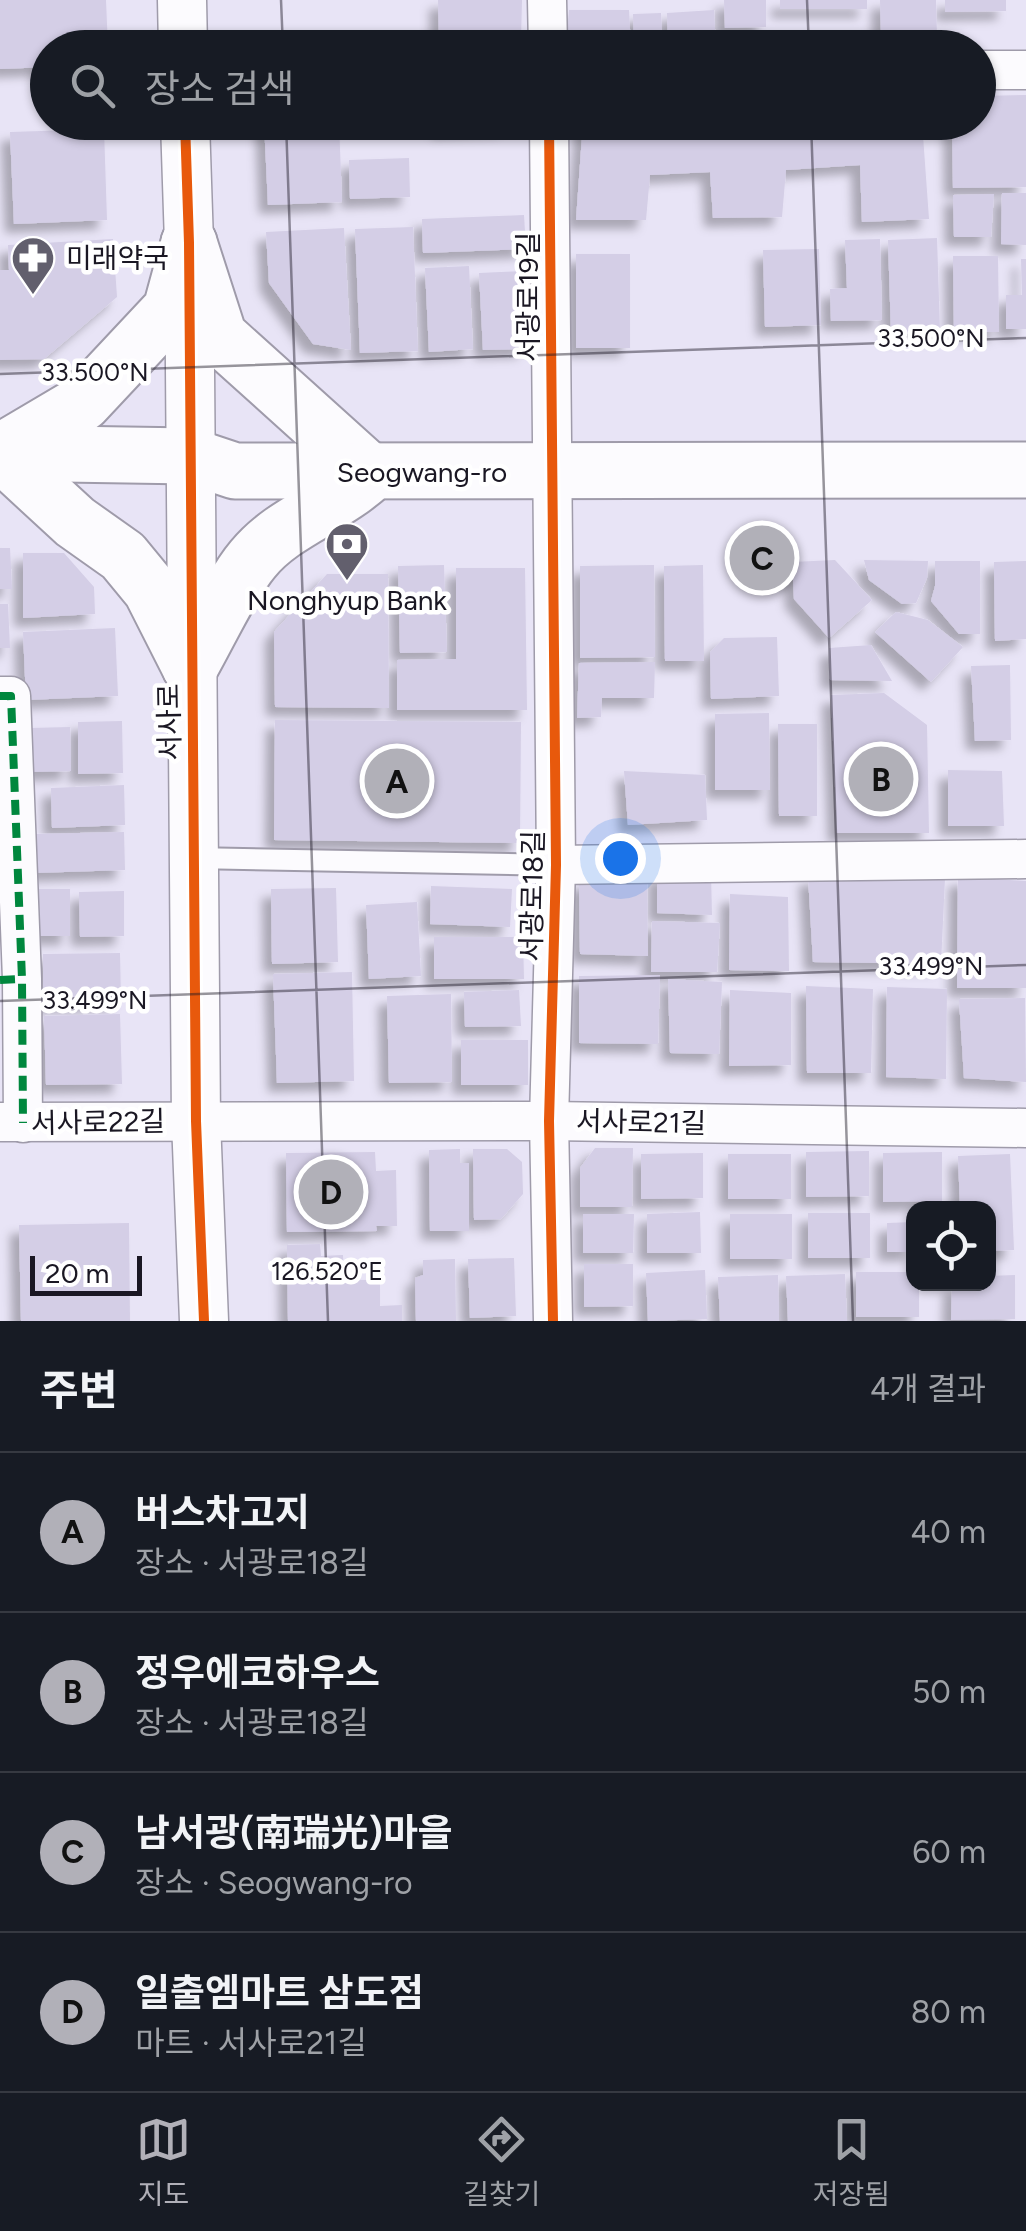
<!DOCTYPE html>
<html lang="ko">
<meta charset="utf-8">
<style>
body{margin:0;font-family:Figtree,"Noto Sans KR",sans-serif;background:#242831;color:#f1f3f6}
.controls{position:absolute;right:30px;bottom:30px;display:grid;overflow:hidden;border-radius:20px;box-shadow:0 2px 8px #0004}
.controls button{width:90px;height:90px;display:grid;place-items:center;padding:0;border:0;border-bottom:2px solid #363941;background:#171b24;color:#f1f3f6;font:50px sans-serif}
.scale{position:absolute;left:30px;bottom:25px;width:112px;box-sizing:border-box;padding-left:10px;border:5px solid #1a1723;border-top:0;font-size:28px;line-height:35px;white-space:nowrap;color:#1a1723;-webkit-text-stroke:8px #fff;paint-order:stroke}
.you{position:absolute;left:620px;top:858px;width:35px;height:35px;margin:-25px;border:8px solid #fff;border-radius:50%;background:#1a73e8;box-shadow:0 0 0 15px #1a73e833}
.badge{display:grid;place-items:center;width:65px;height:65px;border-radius:50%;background:#b1b0b8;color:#111;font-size:32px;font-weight:700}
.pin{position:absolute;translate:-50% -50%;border:5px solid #fff;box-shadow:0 2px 10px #0006}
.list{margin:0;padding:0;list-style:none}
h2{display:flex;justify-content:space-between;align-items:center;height:130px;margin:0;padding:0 40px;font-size:42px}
h2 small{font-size:32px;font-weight:400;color:#9ea1a6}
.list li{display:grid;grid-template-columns:65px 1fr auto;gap:30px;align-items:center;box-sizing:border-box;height:160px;padding:0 40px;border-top:2px solid #363941}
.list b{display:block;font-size:38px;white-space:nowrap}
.list p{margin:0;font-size:32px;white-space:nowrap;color:#9ea1a6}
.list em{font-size:32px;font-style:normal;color:#9ea1a6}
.icon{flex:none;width:55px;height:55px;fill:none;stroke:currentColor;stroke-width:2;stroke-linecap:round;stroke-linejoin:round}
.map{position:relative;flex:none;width:1026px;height:1321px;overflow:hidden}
.search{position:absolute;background:#171b24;box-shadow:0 2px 8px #0004;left:30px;right:30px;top:30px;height:110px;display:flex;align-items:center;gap:25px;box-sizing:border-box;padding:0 35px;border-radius:55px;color:#9ea1a6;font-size:38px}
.sheet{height:770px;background:#171b24}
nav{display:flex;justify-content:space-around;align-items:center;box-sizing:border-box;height:140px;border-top:2px solid #363941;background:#171b24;font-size:28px;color:#9ea1a6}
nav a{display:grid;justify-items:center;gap:5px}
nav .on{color:#b1b0b8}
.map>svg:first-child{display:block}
.building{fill:#d4cee6;filter:url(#shadow)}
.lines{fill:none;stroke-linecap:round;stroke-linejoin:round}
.service-casing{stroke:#9f9baa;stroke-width:24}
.minor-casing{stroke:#9f9baa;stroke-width:41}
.tertiary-casing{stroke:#9f9baa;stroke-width:51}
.secondary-casing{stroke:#9f9baa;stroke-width:59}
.service{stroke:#fcfbfe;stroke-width:20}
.minor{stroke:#fcfbfe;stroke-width:38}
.tertiary{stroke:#fcfbfe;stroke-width:48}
.secondary{stroke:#fcfbfe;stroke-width:55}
.quiet{stroke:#00873e;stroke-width:8;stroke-dasharray:15 8;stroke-linecap:butt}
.cycleway-casing{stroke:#fff;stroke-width:16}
.cycleway{stroke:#e8590c;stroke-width:10}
.ticks{fill:none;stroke:#1a1723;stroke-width:2.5;stroke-opacity:0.45}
.labels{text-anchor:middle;stroke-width:9;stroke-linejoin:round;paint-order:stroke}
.poi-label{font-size:28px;fill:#1a1723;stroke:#fff;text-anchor:start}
.street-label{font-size:28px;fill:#1a1723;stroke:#fff}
.ticks-label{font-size:25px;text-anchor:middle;fill:#1a1723;stroke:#fff;stroke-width:9;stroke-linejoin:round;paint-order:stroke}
</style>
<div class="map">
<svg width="1026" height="1321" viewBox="0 0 1026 1321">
<defs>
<filter id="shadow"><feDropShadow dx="-9" dy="9" stdDeviation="5" flood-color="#0004"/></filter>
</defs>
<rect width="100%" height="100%" fill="#e8e4f6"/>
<g class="building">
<polygon points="0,0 106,0 108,48 48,48 48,67 0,69"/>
<polygon points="438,0 522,0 521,39 439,41"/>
<polygon points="724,0 766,0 766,27 725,28"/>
<rect x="780" y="0" width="87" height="9"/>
<polygon points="880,0 936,0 937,37 881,35"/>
<polygon points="945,0 1006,0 1006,11 945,12"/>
<polygon points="569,10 629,10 631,48 567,48"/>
<polygon points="714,10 716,48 668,48 667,13"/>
<polygon points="661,13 663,48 634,48 633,14"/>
<polygon points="1026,95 1026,187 953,188 952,122 978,122 978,96"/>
<polygon points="264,122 339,122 342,202 268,205"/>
<polygon points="441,122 506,122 506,126 441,129"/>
<polygon points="583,122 922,122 929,219 862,222 860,165 786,170 782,217 713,218 710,172 650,175 646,220 576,220"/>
<polygon points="104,129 107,220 14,224 10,132"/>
<polygon points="409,158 410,197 350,199 349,160"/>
<polygon points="1002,193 1026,193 1026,245 1001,244"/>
<polygon points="994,194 991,237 954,237 953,195"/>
<polygon points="524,215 526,249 423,253 422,219"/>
<polygon points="413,227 418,351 360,353 355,229"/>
<polygon points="344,228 351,350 313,344 269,283 266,232"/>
<polygon points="937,238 940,332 891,334 888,240"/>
<polygon points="113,239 117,297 44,359 0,360 0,270 9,270 8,245"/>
<polygon points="880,239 882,320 831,321 830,289 847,288 845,240"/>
<polygon points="819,249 821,325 765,327 763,250"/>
<rect x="576" y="254" width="54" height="94"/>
<polygon points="953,256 998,256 999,332 954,332"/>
<polygon points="1021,259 1026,259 1026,329 1006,329 1006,295 1022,295"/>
<polygon points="469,266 473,349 429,352 425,268"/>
<polygon points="523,271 527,349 483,350 479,273"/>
<polygon points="0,548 10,548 12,589 0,589"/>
<polygon points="23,553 64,553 94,587 95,614 23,618"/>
<polygon points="835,560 872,600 829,638 794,599 792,562"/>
<polygon points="864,560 928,561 927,578 916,603 902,604 869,580"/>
<polygon points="935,561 980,561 980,634 959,634 931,601 935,586"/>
<polygon points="1026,561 1026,639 995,641 994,562"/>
<polygon points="444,565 447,652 400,653 398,566"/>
<polygon points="654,565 655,657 580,658 580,566"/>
<polygon points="703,565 704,661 665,661 664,566"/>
<polygon points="456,568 525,568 527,710 397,710 397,660 456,659"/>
<polygon points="327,574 388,574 389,708 275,707 274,632"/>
<polygon points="0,604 8,604 10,648 0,648"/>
<polygon points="896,612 928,620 963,647 931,682 875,632"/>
<polygon points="115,628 118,696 26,700 23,632"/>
<polygon points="777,637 779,696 711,699 710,652 724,638"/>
<polygon points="871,645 892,681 830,680 829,648"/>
<polygon points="655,662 654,698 602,698 601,717 577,718 579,663"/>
<polygon points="1010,665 1011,740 975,741 971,666"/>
<polygon points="884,693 927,725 929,833 837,833 831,695"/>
<polygon points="769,713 770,790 715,790 715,714"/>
<polygon points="275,720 521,722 520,843 274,840"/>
<polygon points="122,721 123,773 78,774 78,722"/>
<polygon points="778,724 817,724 817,816 779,816"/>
<polygon points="70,727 71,771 30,772 29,728"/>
<polygon points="948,770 1002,771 1004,826 948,826"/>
<polygon points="624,771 705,775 707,820 628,825"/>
<polygon points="124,785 125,825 52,828 51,788"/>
<polygon points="124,832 125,870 34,873 34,834"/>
<polygon points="647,868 648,956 580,954 579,882"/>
<polygon points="657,872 711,874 712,915 657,913"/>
<polygon points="808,876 945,878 941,964 813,962"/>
<polygon points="958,877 1026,881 1026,988 957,988"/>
<polygon points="431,886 512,889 510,927 430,924"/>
<polygon points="336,888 338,962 272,964 271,889"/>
<rect x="30" y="889" width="40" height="47"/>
<polygon points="124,891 124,936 80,937 79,892"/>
<polygon points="730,894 788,897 789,971 729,970"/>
<polygon points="417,902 421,976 369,979 366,905"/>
<polygon points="652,921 720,923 717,972 651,972"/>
<polygon points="434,937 523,937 524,979 434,979"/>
<polygon points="120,953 121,1002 43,1004 43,954"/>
<polygon points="352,972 354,1081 277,1083 273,974"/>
<polygon points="660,975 658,1044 579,1043 579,976"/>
<polygon points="668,979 722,982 719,1054 670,1053"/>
<polygon points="806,986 873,989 871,1073 807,1073"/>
<polygon points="887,987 947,989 946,1079 886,1077"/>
<polygon points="519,990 521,1026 465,1027 464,992"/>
<polygon points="730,990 791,993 791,1065 729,1066"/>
<polygon points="451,994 452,1082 389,1083 387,996"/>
<polygon points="1025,998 1026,1082 964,1078 959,999"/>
<polygon points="120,1014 122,1084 46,1085 44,1016"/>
<rect x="461" y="1040" width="67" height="45"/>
<polygon points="595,1148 633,1148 632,1207 580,1207 580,1168"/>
<polygon points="460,1149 460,1163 469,1163 469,1231 430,1231 429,1150"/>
<polygon points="473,1149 507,1149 522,1162 523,1194 501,1219 474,1220"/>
<polygon points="869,1151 869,1196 806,1197 806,1152"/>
<polygon points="375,1152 376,1171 396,1170 397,1226 376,1226 377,1231 287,1232 286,1153"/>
<polygon points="942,1152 942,1201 883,1202 883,1153"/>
<polygon points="703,1153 703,1198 641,1199 641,1154"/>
<rect x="728" y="1154" width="63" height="45"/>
<polygon points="1010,1154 1014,1250 988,1251 988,1208 960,1208 958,1156"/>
<polygon points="700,1212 701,1253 647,1253 647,1214"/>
<rect x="808" y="1213" width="62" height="45"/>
<polygon points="583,1214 634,1214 633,1253 583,1253"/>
<rect x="730" y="1214" width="62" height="45"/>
<polygon points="914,1222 914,1252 887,1252 887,1223"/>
<polygon points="129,1223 130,1321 21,1321 19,1225"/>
<polygon points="320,1244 321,1256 343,1255 344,1280 380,1280 380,1306 402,1305 402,1321 288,1321 287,1245"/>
<polygon points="514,1258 516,1316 470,1318 468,1259"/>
<polygon points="455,1259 456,1321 416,1321 415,1278 423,1275 423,1260"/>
<polygon points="584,1264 633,1264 633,1306 584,1307"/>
<polygon points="705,1270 707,1319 648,1321 646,1273"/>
<polygon points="856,1272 914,1272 914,1284 919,1284 919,1317 856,1317"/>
<polygon points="845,1274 847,1321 788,1321 786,1276"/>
<polygon points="778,1275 779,1321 720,1321 718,1277"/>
<polygon points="1015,1275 1015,1319 951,1320 952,1284 988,1284 988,1276"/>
</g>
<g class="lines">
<g class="service-casing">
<polyline id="service" points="193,858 556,865"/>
</g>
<g class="minor-casing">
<g id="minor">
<polyline points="547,0 548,48"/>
<polyline points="978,70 1026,70"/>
<polyline points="549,122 556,865 549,1121 553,1321"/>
<polyline points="0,696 11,696 22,979 23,1123"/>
<polyline points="556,865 1026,859"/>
<polyline points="0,1122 549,1121 1026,1128"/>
</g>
</g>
<g class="tertiary-casing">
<g id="tertiary">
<polyline points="182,0 183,48"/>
<polyline points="185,122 189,243 196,1121 204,1321"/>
</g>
</g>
<g class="secondary-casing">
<g id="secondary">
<path d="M189,243l30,93 152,137c-35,34 -87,48 -118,86 -22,26 -45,77 -63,108"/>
<polyline points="0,452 83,403 171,309 189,243"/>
<polyline points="0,453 190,456 235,471 1026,470"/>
<polyline points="0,453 75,522 123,556 151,590 190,667"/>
</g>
</g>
<use href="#service" class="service"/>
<use href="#minor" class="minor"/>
<use href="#tertiary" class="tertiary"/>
<use href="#secondary" class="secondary"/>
<g class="quiet">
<polyline points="0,696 11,696 22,979 23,1123"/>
<polyline points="0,980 22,979"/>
</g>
<g class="cycleway-casing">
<g id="cycleway">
<polyline points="185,122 189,243 196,1121 204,1321"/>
<polyline points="549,122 556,865 549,1121 553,1321"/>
</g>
</g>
<use href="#cycleway" class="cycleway"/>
</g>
<path class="ticks" d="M281,0l2,48M807,0l2,48M286,122l42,1199M811,122l42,1199M0,374l1026,-36M0,1001l1026,-36"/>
<defs>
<g id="pharmacy-pin" transform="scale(2.25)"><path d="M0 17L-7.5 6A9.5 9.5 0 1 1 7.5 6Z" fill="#625f6d" stroke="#fff"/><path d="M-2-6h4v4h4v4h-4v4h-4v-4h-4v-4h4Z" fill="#fff"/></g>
<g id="bank-pin" transform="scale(2.25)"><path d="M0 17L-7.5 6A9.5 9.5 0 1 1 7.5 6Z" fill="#625f6d" stroke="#fff"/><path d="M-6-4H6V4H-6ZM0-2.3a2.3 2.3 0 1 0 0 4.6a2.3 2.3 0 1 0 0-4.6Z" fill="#fff"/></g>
</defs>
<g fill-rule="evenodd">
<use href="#pharmacy-pin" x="33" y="258"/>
<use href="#bank-pin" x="347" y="544"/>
</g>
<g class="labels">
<g class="poi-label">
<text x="66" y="268">미래약국</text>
<text x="347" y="610" text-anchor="middle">Nonghyup Bank</text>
</g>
<g class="street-label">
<text transform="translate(528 297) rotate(-90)" y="10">서광로19길</text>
<text x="422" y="482">Seogwang-ro</text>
<text transform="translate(169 722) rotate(-91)" y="10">서사로</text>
<text transform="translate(532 896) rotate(-89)" y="10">서광로18길</text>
<text transform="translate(98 1122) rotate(-1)" y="10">서사로22길</text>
<text transform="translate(641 1122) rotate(1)" y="10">서사로21길</text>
</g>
</g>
<g class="ticks-label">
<text x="931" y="347">33.500°N</text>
<text x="95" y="381">33.500°N</text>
<text x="931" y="975">33.499°N</text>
<text x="95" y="1009">33.499°N</text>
<text x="327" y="1280">126.520°E</text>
</g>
</svg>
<div class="controls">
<button><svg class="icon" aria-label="locate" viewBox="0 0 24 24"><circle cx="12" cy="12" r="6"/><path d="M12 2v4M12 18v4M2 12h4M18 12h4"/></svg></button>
</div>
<div class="scale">20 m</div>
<div class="you"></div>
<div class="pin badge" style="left:397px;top:781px">A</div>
<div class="pin badge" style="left:881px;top:779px">B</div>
<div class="pin badge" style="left:762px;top:558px">C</div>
<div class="pin badge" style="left:331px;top:1192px">D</div>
<div class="search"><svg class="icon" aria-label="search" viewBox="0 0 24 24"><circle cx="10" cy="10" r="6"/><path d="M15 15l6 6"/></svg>장소 검색</div>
</div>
<section class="sheet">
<h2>주변<small>4개 결과</small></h2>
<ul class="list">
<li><span class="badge">A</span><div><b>버스차고지</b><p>장소 · 서광로18길</p></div><em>40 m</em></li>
<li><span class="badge">B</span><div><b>정우에코하우스</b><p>장소 · 서광로18길</p></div><em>50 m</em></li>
<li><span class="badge">C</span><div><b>남서광(南瑞光)마을</b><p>장소 · Seogwang-ro</p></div><em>60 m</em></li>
<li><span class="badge">D</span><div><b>일출엠마트 삼도점</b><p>마트 · 서사로21길</p></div><em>80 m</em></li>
</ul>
</section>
<nav>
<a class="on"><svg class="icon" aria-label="map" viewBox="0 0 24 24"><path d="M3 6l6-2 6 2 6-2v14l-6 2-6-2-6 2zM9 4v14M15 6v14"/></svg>지도</a>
<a><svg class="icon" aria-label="directions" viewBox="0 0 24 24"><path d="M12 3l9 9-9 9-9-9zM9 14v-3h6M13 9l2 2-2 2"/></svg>길찾기</a>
<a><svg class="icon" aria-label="saved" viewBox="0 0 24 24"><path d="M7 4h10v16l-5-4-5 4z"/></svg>저장됨</a>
</nav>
